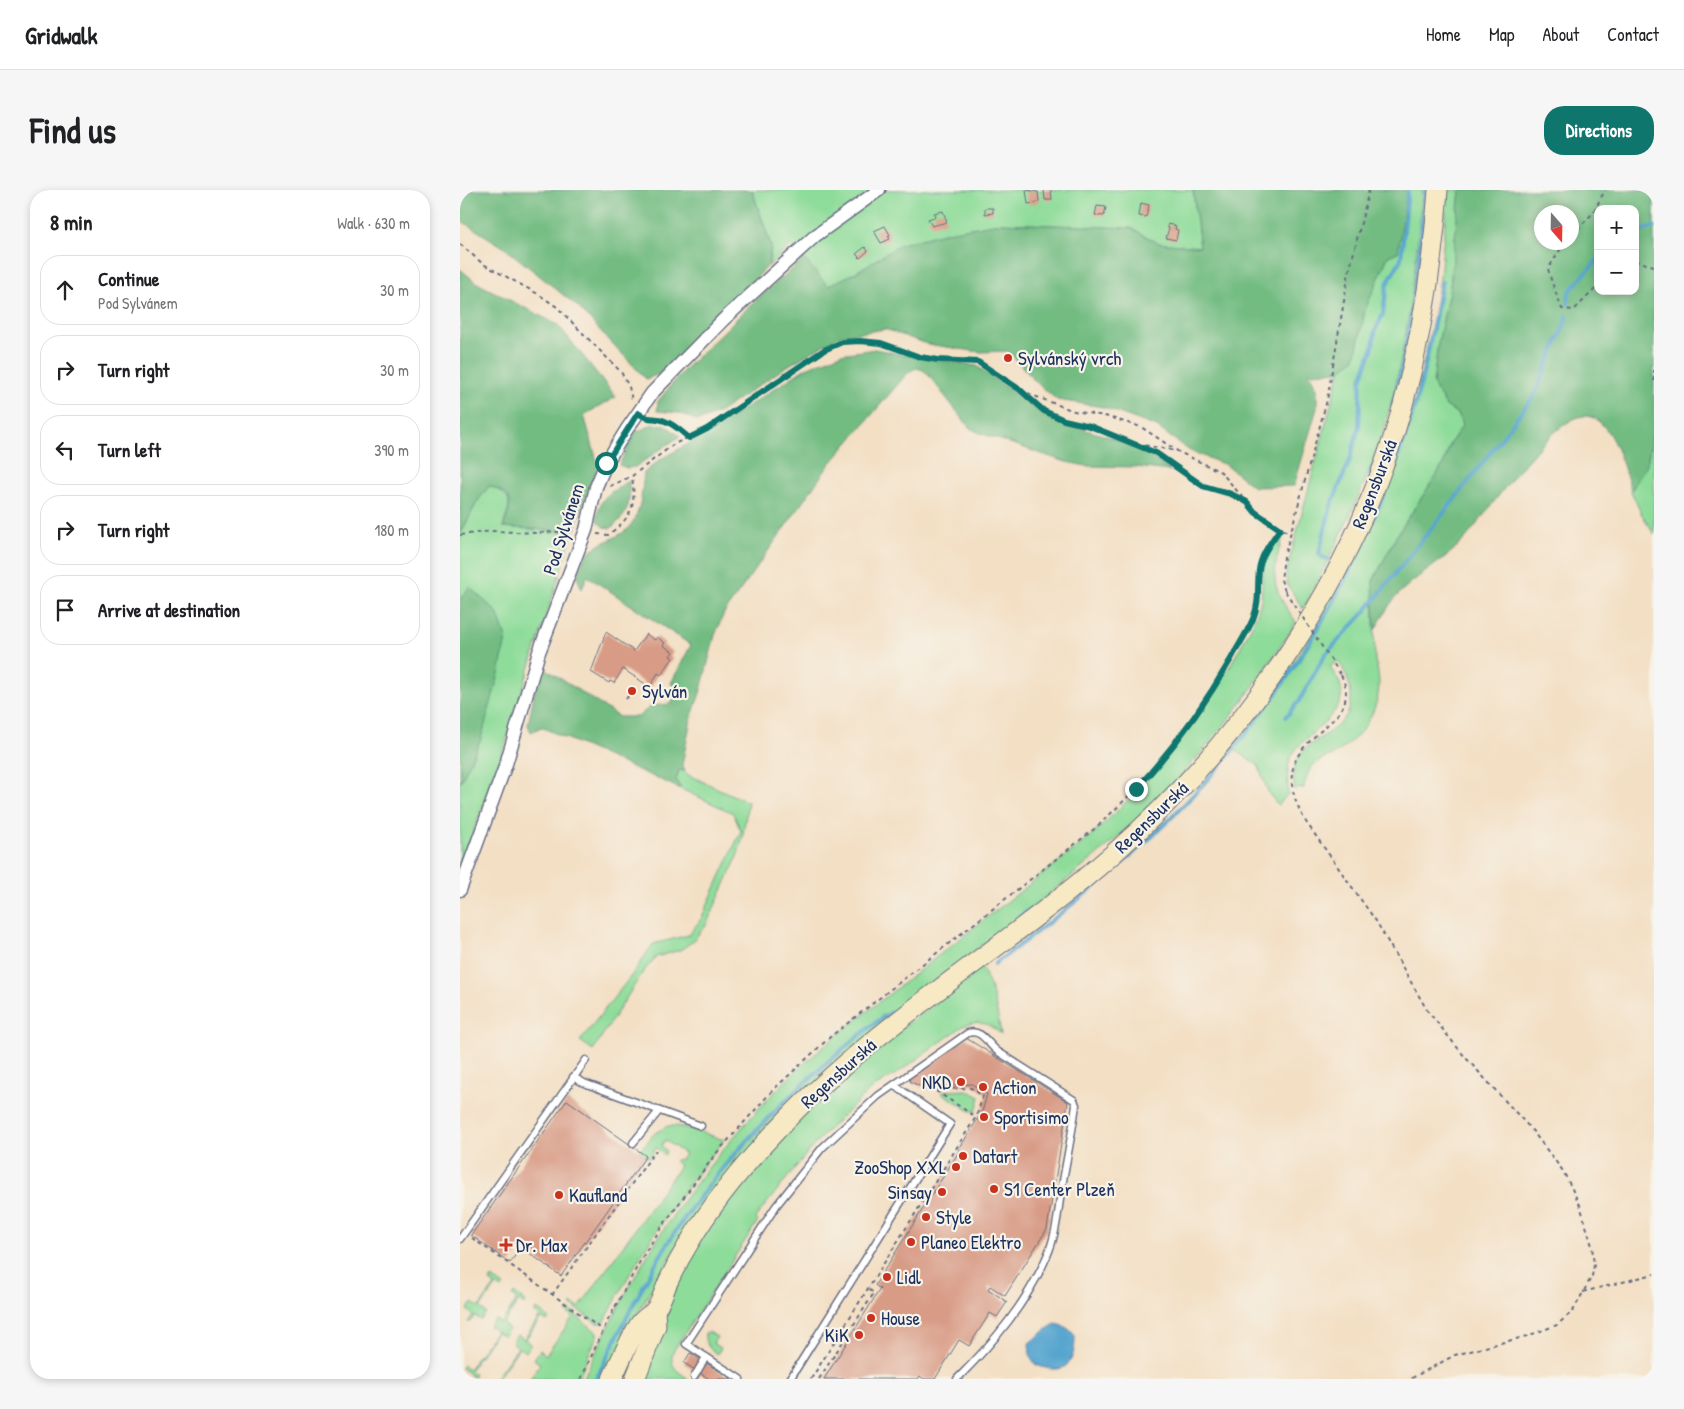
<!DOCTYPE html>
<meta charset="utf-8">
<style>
body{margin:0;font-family:"Patrick Hand",sans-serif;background:#f6f6f6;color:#202124}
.controls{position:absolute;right:15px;top:15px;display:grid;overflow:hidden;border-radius:10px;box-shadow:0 2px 8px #0003}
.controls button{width:45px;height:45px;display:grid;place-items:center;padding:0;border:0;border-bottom:1px solid #e0e0e0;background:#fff;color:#202124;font:25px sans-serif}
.compass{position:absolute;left:1074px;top:15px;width:45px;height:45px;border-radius:50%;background:#fff;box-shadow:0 2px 8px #0003;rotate:160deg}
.stop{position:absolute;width:15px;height:15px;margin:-11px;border:4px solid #0f766e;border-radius:50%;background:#fff}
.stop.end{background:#0f766e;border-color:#fff;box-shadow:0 1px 5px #0008}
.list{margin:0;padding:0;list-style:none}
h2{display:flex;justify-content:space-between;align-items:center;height:65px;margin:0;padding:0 20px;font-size:21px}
h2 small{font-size:16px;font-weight:400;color:#757577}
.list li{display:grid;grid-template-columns:32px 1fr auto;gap:15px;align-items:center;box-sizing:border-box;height:70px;margin:0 10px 10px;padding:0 10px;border:1px solid #e0e0e0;border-radius:20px}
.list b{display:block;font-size:19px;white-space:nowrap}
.list p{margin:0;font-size:16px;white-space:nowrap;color:#757577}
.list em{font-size:16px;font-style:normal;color:#757577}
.icon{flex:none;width:28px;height:28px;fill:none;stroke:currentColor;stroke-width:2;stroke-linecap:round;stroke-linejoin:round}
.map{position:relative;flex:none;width:1194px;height:1189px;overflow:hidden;border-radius:20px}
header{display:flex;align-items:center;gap:30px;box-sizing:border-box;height:70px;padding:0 25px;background:#fff;border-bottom:1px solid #e0e0e0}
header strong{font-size:24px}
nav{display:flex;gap:28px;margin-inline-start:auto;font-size:18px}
.intro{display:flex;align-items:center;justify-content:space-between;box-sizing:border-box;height:120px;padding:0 30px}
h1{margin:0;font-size:35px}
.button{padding:12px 22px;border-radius:20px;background:#0f766e;color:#fff;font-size:18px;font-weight:700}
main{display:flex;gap:30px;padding:0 30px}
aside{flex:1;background:#fff;border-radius:20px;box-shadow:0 2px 8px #0003}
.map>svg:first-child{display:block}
.green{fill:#8edc9a;stroke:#54867c}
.forest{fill:#72bc82;stroke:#467670;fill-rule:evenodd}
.water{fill:#56a5cf;stroke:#386a96}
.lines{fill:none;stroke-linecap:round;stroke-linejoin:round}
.stream{stroke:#56a5cf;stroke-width:4}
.building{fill:#d89b86}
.service-casing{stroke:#676d82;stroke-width:9}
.minor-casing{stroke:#676d82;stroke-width:15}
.secondary-casing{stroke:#676d82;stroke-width:21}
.path{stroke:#676d82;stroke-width:2;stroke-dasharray:4 4;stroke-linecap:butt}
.service{stroke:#fff;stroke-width:6}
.minor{stroke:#fff;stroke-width:12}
.secondary{stroke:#f6e9c3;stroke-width:19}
.path-bridge{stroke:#676d82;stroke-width:2;stroke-dasharray:4 4;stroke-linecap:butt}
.route{stroke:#0f766e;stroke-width:6}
.poi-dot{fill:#c8321e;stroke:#f7f3e8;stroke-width:2}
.labels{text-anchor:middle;stroke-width:4.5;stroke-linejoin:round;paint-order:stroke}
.poi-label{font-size:19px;fill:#1b2f5e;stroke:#f7f3e8;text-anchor:start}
.street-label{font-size:19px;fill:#1b2f5e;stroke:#f7f3e8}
</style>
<header>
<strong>Gridwalk</strong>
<nav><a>Home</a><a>Map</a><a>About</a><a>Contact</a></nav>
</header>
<div class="intro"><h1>Find us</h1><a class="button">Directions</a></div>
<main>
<aside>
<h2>8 min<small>Walk · 630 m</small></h2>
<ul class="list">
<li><svg class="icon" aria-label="ahead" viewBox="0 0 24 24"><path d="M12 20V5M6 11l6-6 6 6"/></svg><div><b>Continue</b><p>Pod Sylvánem</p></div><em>30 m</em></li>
<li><svg class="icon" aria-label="right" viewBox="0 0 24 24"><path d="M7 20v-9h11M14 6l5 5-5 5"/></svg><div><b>Turn right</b></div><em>30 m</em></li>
<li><svg class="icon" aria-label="left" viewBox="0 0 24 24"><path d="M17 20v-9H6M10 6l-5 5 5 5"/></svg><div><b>Turn left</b></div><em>390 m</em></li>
<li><svg class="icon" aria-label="right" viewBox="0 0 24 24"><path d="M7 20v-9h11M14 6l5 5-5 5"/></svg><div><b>Turn right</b></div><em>180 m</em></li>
<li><svg class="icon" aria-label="arrive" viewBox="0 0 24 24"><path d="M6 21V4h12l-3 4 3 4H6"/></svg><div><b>Arrive at destination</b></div></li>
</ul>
</aside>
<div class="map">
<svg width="1194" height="1189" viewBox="0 0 1194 1189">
<rect width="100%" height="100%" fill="#f7f3e8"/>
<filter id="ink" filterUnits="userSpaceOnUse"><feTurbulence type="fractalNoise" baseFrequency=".02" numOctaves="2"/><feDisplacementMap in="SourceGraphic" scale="10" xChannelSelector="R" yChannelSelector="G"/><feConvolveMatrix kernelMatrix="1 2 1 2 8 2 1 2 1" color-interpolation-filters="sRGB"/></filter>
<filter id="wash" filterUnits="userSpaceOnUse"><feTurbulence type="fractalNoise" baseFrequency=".0096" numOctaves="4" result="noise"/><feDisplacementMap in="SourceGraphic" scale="20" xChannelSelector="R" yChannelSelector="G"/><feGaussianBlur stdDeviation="1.12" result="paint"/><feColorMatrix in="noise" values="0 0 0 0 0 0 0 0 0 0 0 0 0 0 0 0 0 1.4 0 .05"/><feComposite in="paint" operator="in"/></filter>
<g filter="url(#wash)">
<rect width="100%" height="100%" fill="#f3dfc4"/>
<g class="green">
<polygon points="292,0 733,0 740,57 698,53 671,38 540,33 488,42 442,54 394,83 368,96 331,55 309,76 311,55"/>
<path d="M944,0h18c-6,81 -15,161 -38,239 -20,63 -50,121 -81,180l-16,-25 -1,-11 54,-202 15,-13 10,-48 23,-54z"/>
<path d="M988,0h12l-10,97 -12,57 -5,39 13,23 13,9 3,11 -11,16 -8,23 -46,70 -24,46 2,80c13,37 -8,73 -39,92 -5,3 -10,4 -14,6 -12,6 -16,16 -18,29l-10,1c0,-9 -1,-18 2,-27 10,-26 56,-29 55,-66 -1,-13 -5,-24 -13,-35l-8,6c3,5 8,11 10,17 11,28 -36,50 -48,71 -6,12 -4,26 -4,39l-10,11 -9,-11 -11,-29 -29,-19 55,-69 23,-37 108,-241 18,-79 7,-42z"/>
<polygon points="1194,236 1194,344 1181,323 1171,301 1187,274"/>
<path d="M29,296c27,12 21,16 14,41l70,5 -74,231 -39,104v-84l21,-44 -11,-151 -10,12v-65l17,-33z"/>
<path d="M820,346l3,1c-13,41 -12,49 13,85 -37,59 -78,115 -126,165 -81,84 -178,149 -270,220l-19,9v2c-23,15 -43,35 -63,54 -51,45 -99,94 -137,151 -33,49 -59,103 -86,156h-12c27,-57 55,-113 91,-165 24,-35 52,-69 80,-100 44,-50 98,-91 151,-132 58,-46 116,-91 175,-137 73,-63 122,-125 167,-210 6,-11 12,-23 14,-36 3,-22 -1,-47 19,-63z"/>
<polygon points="219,580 225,581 228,585 288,612 282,651 276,670 246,735 232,752 220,760 196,767 183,782 133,860 120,851 171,786 193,754 229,745 241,729 281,641 273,623 221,599 216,590"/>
<path d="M521,776c12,22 16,44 20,68 -13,-11 -22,-15 -38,-8l-64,46 -28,17 -46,44 -17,19 -53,66 3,3 -84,129c-7,15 4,22 15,29h-49l33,-86 26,-55 55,-73 91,-92z"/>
<path d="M441,818l-219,229 -53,91 -25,51h-7c24,-49 47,-98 77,-143 55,-83 122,-144 197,-209l11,-8 1,1 5,-3 -1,-2z"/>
<polygon points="507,900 520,907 516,921 510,921 482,903 485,901"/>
<path d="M208,936c19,-1 38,8 56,14 -46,56 -87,115 -119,181l-4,2h-5l-25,-18 2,-1 6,4 101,-142 -6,-5 4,-2 3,1 4,-6 -20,-14 -4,6 5,4 -1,5 -9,-7 -7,10 -10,-7 16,-18z"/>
<polygon points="32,1088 44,1096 41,1099 36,1096 20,1118 26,1123 21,1130 15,1126 9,1133 8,1132 13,1125 7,1120 12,1113 19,1117 35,1095 30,1091"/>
<polygon points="54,1103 66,1112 64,1115 59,1111 43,1134 49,1139 44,1146 37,1142 10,1180 15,1184 13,1187 1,1178 3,1175 9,1179 36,1141 29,1136 35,1129 41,1133 57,1110 52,1106"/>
<polygon points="77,1119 89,1128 87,1131 81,1128 65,1150 71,1154 66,1162 59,1158 37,1189 35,1189 58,1157 52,1152 57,1145 64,1149 80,1126 74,1122"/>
<polygon points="109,1120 137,1142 137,1146 118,1189 70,1189 80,1174 74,1169 80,1160 86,1165 113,1127 106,1122"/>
<path d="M249,1142l8,5 -4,6 8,5 -4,6c-8,-5 -13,-11 -12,-21z"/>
</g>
<g class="forest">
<polygon points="0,0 292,0 311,56 308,76 204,182 186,189 117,116 45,58 0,30"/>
<polygon points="733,0 947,0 938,62 928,66 905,120 895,168 880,181 849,183 857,198 857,218 834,296 794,297 766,275 730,261 697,237 643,217 597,210 575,191 548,161 520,162 467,154 425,139 379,146 324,178 260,222 238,231 219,223 197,221 198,211 225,179 297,109 344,69 368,96 395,83 441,54 488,42 540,33 671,38 698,53 740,57"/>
<path d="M1000,0h194v236l-7,38 -16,27c-6,-20 -19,-72 -44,-75 -32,-4 -101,99 -123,124 -20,22 -49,35 -69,58 -8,9 -14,22 -20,32l-2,-49 24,-46 46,-70 8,-23 11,-16 -3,-11 -13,-9 -13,-22 5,-40 12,-57zM1138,19h37v82h-37zM1082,22h30v30h-30z"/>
<path d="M0,79l17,14 81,42 58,72 -32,18 14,50 -25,67 -70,-5c4,-10 11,-25 1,-34 -3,-3 -11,-5 -15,-7l-12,16 -17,33z"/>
<path d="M415,159l30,6 72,11 74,54 59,17 38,17 22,17 -34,-4 -49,-1 -21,-4 -86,-29 -10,-5 -44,-56c-11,-7 -13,-3 -22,5l-75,88 -105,148 -9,22 -14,55 -10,29 -9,46 3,6 -6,-1 -3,10 5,9 -140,-62 -10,5 -3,-7 8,-40 7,-18 76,50h19l13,-11 19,-2 7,-12 -6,-9 20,-38 -104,-69 -5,13 -5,-12c3,-7 5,-16 9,-22 12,-15 38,-16 47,-33 9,-16 9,-32 11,-49l17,-14 45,-25 100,-66 35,-14z"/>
<polygon points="193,234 205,235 220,246 175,277 167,278 159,275 175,243"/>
<path d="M169,291c1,23 1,32 -18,47l-8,-1 -6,-7c1,-23 14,-28 32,-39z"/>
<polygon points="9,397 37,422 46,448 39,484 21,549 0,593 0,410"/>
</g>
<path class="water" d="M596,1134c7,0 15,6 19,12 0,29 -10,40 -39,29l-6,-9 -1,-13 21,-16z"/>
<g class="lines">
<g class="stream">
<polyline points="1175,43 1194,37"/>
<polyline points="1108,114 1109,102 1138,69"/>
<path d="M933,216c18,-72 27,-143 32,-216"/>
<polyline points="910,284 915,270"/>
<polyline points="869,370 862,367 859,363 871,316 890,270 899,236 901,189 913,157 915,141 923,124 927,94 941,69 948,0"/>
<polyline points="826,527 839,511 865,465 903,424 987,319 1074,206 1106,131 1107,126"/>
<polyline points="558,728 571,719"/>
<path d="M535,774c60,-46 121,-92 175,-145 108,-107 189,-241 236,-385 17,-49 26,-101 36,-152"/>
<path d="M136,1189c24,-48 47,-96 75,-141 52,-80 125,-153 200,-212 10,-8 22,-13 32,-21"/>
</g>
</g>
<g id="blocks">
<g class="building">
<polygon points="566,0 578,2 579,11 576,12 576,13 568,14"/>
<polygon points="584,0 591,0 592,10 585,10"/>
<polygon points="681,13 689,15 686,27 679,26"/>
<polygon points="637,16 646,17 644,26 635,25"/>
<polygon points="525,18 533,18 533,23 525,24"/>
<polygon points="483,21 487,32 472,36 468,29 475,27 474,23"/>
<polygon points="708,34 716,36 715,39 718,40 716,50 706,48 709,38 707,37"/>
<polygon points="425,36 430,45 428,46 430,49 421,53 414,41"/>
<polygon points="405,57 408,61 400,68 396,64"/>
<polygon points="146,442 174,461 186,444 195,450 197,447 205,453 203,455 213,462 210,466 213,468 201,485 198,483 190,497 163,479 154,493 150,491 149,493 131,482"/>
<polygon points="506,848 608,912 587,1039 545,1106 530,1096 528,1099 547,1112 537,1127 530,1123 509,1156 499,1150 475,1189 464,1189 460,1186 458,1189 364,1189 420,1099 415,1095 500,960 499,959 522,922 527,904 512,894 462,897 451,892 449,889 450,886"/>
<polygon points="107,910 186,966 101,1086 61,1057 50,1073 11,1045"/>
<polygon points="230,1163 272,1189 249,1189 224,1173"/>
</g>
</g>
</g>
<g filter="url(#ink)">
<use href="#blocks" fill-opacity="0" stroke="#676d82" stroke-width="1"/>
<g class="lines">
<g class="service-casing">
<g id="service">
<polyline points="113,887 124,893 241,936"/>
<polyline points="173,953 199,921"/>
<polyline points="0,1049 126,870"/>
<polyline points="234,1187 246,1167"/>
<path d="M280,1189l-54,-35 90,-138 46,-58 56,-52 90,-63c14,-4 19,10 29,18l77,49 2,5c-4,29 -10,58 -15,87 -3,21 -5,44 -14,64 -20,47 -54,87 -90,123"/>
<polyline points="330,1189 490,934 434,895"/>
</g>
</g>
<g class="minor-casing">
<polyline id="minor" points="0,700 46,574 79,462 126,340 136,297 146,273 167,239 192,203 264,129 355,46 419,0"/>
</g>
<g class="secondary-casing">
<g id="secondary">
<path d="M152,1189c8,-18 16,-37 27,-54 4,-7 11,-9 16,-15 6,-7 9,-19 13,-28 6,-13 13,-26 21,-39 24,-41 55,-78 88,-113 99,-107 227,-180 336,-276 135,-119 241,-275 290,-449 19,-70 30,-143 35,-215"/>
<polyline points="175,1189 196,1136 195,1120"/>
</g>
</g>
<g class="path">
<polyline points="1112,45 1133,23 1145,0"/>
<polyline points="1105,52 1088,79 1092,93 1102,119 1114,120 1138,96"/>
<polyline points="0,54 23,74 78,104 97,117 161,182 169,197 172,210"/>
<polyline points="1175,71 1194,76"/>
<polyline points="1194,179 1194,192"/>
<polyline points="561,201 584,221 594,226 630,236 674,253 696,263 743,296 771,304 785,311"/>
<path d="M189,229c19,1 25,7 40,18"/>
<polyline points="677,254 717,261"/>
<polyline points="150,296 172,286 214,254 247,239 364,160 382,152 400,151 421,153 460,167 477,170 518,172 559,199 577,207 614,221 645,226 681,237 719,262 761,282 795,322 820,339 831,343"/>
<path d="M137,344l11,1c25,-19 28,-28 24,-59"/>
<polyline points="0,345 33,341 77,343 113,341"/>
<polyline points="825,401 821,390 824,367 867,210 889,82 909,0"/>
<path d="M881,485c30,60 -89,55 -35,147l70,99 51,89 38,47 66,72 32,42 17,34 12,41 2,19 -2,11 -19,35 -16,14 -30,11 -72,19 -45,24"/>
<polyline points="166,509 172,501"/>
<polyline points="476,901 516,927"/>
<polyline points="12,1048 143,1140"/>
<polyline points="1123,1102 1194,1084"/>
<polyline points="92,1105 196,960"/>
<path d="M121,1189l27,-59 35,-64 18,-28 53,-72 58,-65 58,-54 263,-207c66,-59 120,-128 158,-208 9,-18 6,-34 8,-53 2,-15 13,-28 21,-40"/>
<polyline points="351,1189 516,927 523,906 511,898 458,900"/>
<polyline points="359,1189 414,1103 408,1099"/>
</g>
<use href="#service" class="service"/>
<use href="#minor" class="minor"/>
<use href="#secondary" class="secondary"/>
<polyline class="path-bridge" points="825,401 881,485"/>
</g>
</g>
<g class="lines" filter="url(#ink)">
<path class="route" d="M146,273l32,-50c13,9 15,3 27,8 9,3 17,11 24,17l18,-9 117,-79 18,-8 18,-1 21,2 39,14 18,3 40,2 41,27 25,22 20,9 26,6 66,27 47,33 28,8 16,8 8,10 25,17c-8,12 -19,25 -21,41 -2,17 1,32 -6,49 -6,14 -15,27 -22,40 -27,47 -58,90 -95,130"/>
</g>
<g class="poi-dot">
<circle cx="548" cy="168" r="5"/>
<circle cx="172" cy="501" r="5"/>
<circle cx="501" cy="892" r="5"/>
<circle cx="523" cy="897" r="5"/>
<circle cx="524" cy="927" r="5"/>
<circle cx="503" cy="966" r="5"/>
<circle cx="496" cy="977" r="5"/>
<circle cx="534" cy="999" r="5"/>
<circle cx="482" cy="1002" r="5"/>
<circle cx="99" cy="1005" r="5"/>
<circle cx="466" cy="1027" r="5"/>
<circle cx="451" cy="1052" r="5"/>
<path d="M43.5 1047.5h5v5h5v5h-5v5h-5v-5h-5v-5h5z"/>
<circle cx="427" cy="1087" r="5"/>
<circle cx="411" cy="1128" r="5"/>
<circle cx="399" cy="1145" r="5"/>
</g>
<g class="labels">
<g class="poi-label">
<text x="558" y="175">Sylvánský vrch</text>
<text x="182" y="508">Sylván</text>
<text x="491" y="899" text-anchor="end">NKD</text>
<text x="533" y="904">Action</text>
<text x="534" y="934">Sportisimo</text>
<text x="513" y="973">Datart</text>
<text x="486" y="984" text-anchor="end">ZooShop XXL</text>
<text x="544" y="1006">S1 Center Plzeň</text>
<text x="472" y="1009" text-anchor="end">Sinsay</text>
<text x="109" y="1012">Kaufland</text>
<text x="476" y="1034">Style</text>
<text x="461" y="1059">Planeo Elektro</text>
<text x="56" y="1062">Dr. Max</text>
<text x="437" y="1094">Lidl</text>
<text x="421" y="1135">House</text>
<text x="389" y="1152" text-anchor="end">KiK</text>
</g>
<g class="street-label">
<text transform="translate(914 294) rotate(-69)" y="7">Regensburská</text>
<text transform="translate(103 339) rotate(-72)" y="7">Pod Sylvánem</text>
<text transform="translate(691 627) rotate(-44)" y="7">Regensburská</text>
<text transform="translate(378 883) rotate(-42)" y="7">Regensburská</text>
</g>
</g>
</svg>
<div class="controls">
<button>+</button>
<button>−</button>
</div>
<svg class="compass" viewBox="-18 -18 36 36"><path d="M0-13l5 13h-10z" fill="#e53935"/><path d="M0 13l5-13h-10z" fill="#757577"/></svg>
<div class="stop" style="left:146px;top:273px"></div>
<div class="stop end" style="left:676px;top:599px"></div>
</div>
</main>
